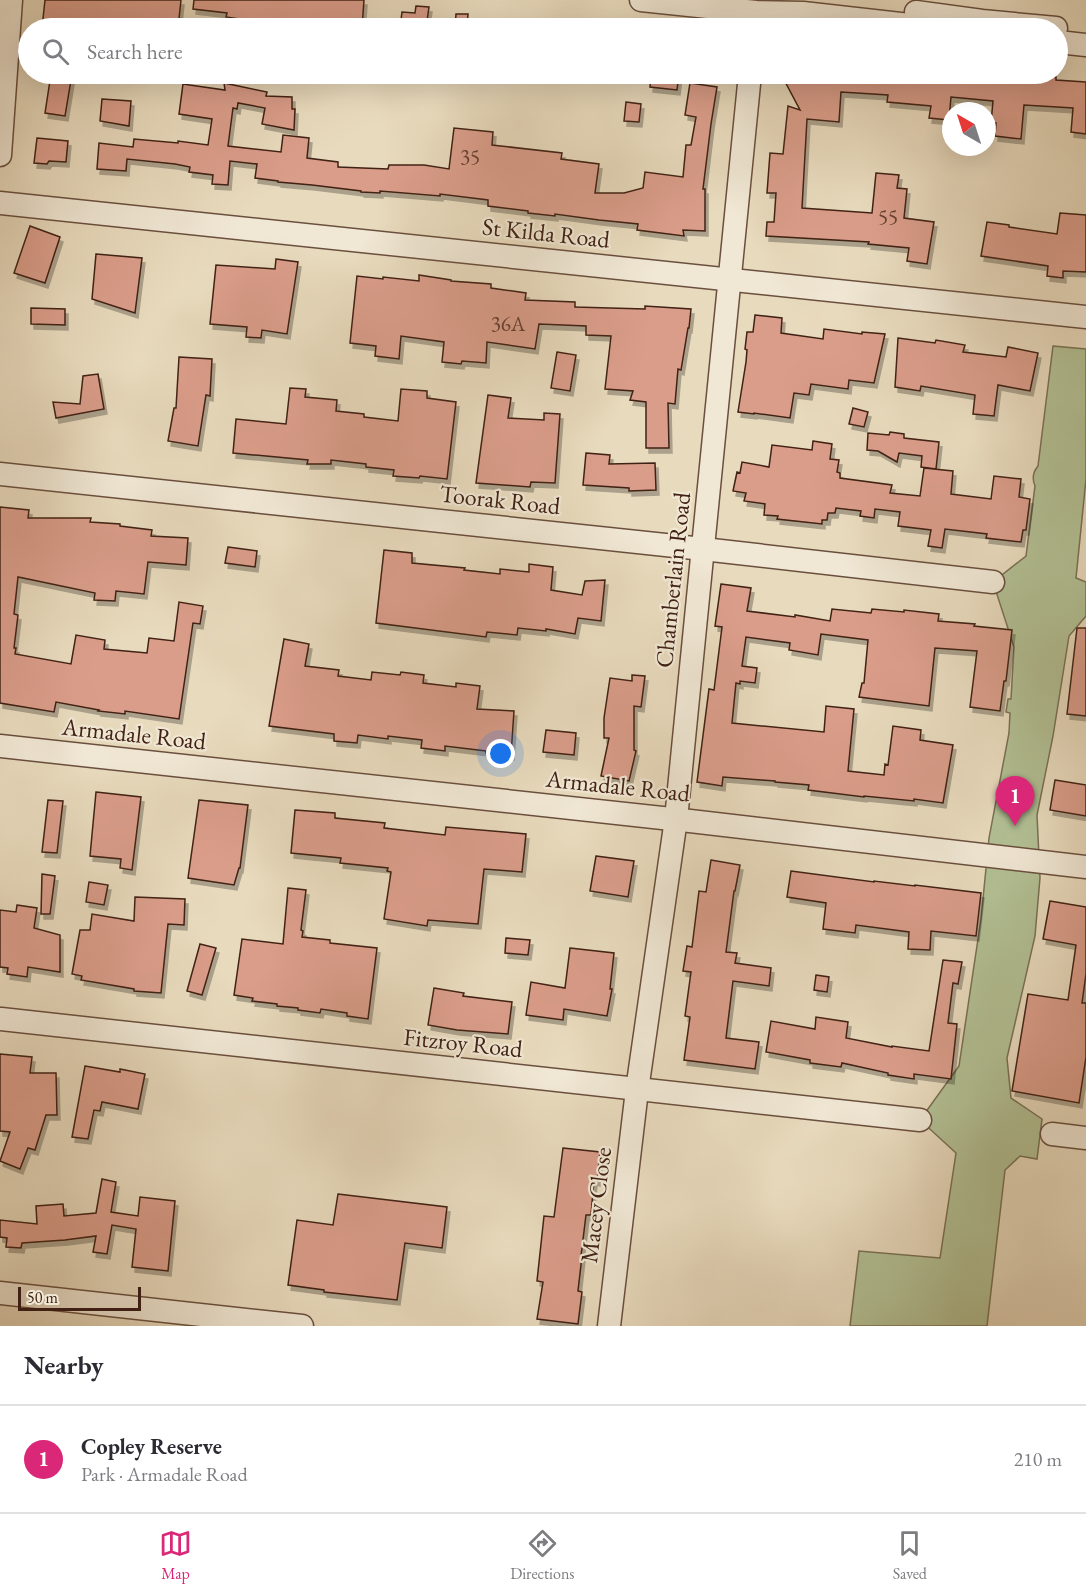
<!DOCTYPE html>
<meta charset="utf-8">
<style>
body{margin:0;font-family:"EB Garamond",serif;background:#f2f2f3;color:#2b2b33}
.compass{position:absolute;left:942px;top:102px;width:54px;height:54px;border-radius:50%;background:#fff;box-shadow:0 6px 24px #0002;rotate:321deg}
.scale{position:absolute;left:18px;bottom:15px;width:123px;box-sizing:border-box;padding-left:6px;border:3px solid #402113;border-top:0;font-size:16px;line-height:21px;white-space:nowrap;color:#402113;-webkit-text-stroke:4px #f0e7d4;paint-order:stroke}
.you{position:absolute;left:501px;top:754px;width:21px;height:21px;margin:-15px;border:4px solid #fff;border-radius:50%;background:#1a73e8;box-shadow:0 0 0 9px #1a73e833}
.badge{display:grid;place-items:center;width:39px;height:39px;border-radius:50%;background:#db2777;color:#fff;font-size:20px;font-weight:700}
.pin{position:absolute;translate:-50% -50px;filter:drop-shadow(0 2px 3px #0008)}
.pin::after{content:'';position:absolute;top:32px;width:21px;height:18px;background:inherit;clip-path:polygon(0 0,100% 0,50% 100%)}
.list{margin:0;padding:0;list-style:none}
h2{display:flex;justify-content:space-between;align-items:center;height:78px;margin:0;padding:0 24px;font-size:26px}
h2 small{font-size:20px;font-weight:400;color:#7c7c81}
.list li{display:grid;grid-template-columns:39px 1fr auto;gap:18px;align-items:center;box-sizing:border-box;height:108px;padding:0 24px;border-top:2px solid #e1e1e2}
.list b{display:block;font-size:22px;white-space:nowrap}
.list p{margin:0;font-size:20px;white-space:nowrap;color:#7c7c81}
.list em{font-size:20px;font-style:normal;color:#7c7c81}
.icon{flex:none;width:33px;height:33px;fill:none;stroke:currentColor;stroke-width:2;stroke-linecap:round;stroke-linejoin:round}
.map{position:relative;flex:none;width:1086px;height:1326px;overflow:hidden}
.search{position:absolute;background:#fff;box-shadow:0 6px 24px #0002;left:18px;right:18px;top:18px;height:66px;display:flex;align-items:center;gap:15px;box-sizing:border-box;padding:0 21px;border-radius:33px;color:#7c7c81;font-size:22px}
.sheet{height:186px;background:#fff}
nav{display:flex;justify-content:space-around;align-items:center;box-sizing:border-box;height:84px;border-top:2px solid #e1e1e2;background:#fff;font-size:16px;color:#7c7c81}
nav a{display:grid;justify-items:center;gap:3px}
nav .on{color:#db2777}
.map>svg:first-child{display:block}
.green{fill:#b2c094;stroke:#797054;stroke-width:1.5}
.building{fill:#da9d8a;stroke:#402113;stroke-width:1.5;filter:url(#shadow)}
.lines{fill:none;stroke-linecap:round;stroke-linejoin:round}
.minor-casing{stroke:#6a4f3e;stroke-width:25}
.minor{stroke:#f0e7d4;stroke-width:22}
.labels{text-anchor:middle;stroke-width:4.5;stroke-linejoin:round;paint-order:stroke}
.number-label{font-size:21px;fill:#664031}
.street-label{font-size:24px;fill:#402113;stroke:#f0e7d4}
</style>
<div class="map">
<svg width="1086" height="1326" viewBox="0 0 1086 1326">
<defs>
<filter id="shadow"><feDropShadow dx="3" dy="5" stdDeviation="0" flood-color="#0004"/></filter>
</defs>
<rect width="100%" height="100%" fill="#e8dabd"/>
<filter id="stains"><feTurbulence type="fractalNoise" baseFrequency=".00333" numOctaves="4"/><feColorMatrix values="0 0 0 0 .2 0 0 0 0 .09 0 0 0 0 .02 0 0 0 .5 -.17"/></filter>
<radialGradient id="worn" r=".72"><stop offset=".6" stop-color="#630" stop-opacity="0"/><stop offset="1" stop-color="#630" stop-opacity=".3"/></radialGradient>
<path class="green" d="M1053,346l33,3v130l-10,99 10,4v34l-17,20 -16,100 -16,79 3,63 -5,58 -28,122 4,40 31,21 -5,40 -17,-3 -15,14 -18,156h-137l9,-75 81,7 16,-105 -36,-33 39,-54 22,-147 8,-81 20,-105 1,-20 -4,-1 2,-13h3l3,-52 -21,-65 33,-26 9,-70c-3,-7 -2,-14 3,-20z"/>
<g class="building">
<polygon points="45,0 181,0 178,28 112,28 69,25 68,28 42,28"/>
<polygon points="194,0 364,0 362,28 264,28 265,23 226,17 227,13 193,9"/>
<polygon points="416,6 429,7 426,28 400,28 402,12 415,13"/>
<polygon points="456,14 468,14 467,28 455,28"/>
<polygon points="51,74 72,74 65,116 45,113"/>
<polygon points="651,74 679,74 677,90 650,87"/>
<polygon points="781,74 1027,74 1027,75 1056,77 1056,80 1086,82 1086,134 1071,132 1073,108 1024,105 1021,139 995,136 996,123 991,123 993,101 951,97 949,120 929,118 931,106 887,102 888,95 841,92 839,122 807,119 802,208 872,213 876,173 899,175 897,188 907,189 904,218 934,222 927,264 907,261 909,248 868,244 869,242 766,236 767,222 774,222 776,193 767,193 770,153 783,154 788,106 800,110"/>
<polygon points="224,83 267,92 266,96 292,97 292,109 295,109 294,130 262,124 265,108 238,103 237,109 233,108 228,146 281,152 283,135 309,138 307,158 338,162 338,167 388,169 389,165 424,165 449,169 454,128 493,132 492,145 562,153 561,159 599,164 595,193 624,193 643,188 645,172 683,177 686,145 691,145 696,117 685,115 690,83 717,87 711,124 703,189 705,189 705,231 683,230 684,236 637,230 638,224 599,220 555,214 555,216 528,213 528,211 488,206 488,200 440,194 440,196 380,191 380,193 361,192 361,191 312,185 278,182 278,181 255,178 257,164 230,161 228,185 212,184 213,175 189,172 190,167 175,164 127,159 126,171 97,169 99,143 133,147 134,139 178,143 178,141 208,145 212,119 179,114 183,84 225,90"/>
<polygon points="102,99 131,101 129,126 100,121"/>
<polygon points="626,102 641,104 639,122 624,121"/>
<polygon points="37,138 68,141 66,162 49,161 47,164 34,163"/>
<polygon points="1060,213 1086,215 1086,272 1063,271 1063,278 1047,276 1048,266 981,256 987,222 1009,225 1009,227 1057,234"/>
<polygon points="30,226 60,237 45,283 14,273"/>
<polygon points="96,254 142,258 135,313 92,299"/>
<polygon points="276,259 298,262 287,334 262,330 261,338 246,337 247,327 210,324 216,265 275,269"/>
<polygon points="419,275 451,280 451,281 491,284 491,288 526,293 525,300 575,302 575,307 645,309 645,306 691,309 689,328 688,328 681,370 678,369 675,404 668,403 669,448 646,448 646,402 630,400 633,391 605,389 611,336 586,335 586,326 539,324 535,349 487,342 486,363 462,361 461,364 442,362 444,342 401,336 399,359 375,356 376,346 350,343 357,276 383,279 383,277 419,281"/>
<polygon points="31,308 65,309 65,325 31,324"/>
<polygon points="755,315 782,318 781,333 823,339 824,329 862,334 862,332 885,334 874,383 849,380 848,389 811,384 809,395 794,393 790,418 754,413 754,414 738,412 746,362 747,350 745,349 747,332 753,332"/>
<polygon points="898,338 935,343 936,340 965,345 963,352 1006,357 1008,347 1038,353 1030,391 998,385 994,416 973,414 975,395 921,386 920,391 895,387"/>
<polygon points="557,352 576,355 570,391 551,388"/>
<polygon points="179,357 212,359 210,396 206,395 198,446 168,441 174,408 176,408"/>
<polygon points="98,374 104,409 56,418 53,402 80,404 83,376"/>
<polygon points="290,388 306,389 305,397 337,400 336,411 364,414 364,417 398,421 401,389 427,391 427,398 456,402 447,479 420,476 419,478 393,476 394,470 366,467 366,464 331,460 331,464 307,464 308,460 233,453 236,419 286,424"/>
<polygon points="488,395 511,398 508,418 544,420 544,413 560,414 555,483 531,482 530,487 476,483"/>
<polygon points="853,408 868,412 864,427 849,424"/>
<polygon points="890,432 904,434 904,438 939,442 936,469 921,467 922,456 899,453 897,462 878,451 867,450 868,433 889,435"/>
<polygon points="813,441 832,444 830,459 839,460 837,472 840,473 840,478 892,485 890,493 920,496 924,468 953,471 951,494 991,499 994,476 1021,479 1019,497 1030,499 1026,530 1023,530 1021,542 986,538 987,534 945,529 942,548 928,546 931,530 898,526 900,512 875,509 874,518 860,516 861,511 836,508 835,513 828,513 827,520 822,520 822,524 777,519 778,516 764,515 765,504 744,501 746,493 733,491 737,472 740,473 742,462 769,467 772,445 812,450"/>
<polygon points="586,453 610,455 609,464 655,463 656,490 629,491 629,488 583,485"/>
<polygon points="0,507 29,510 28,518 91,518 90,522 120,524 120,526 152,530 151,536 188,538 186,565 148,562 144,594 116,591 115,601 94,600 95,593 18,577 14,614 18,615 14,648 16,648 15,654 71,664 76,635 105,640 104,649 147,653 149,638 174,641 179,602 203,606 200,624 193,623 179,719 125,711 125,714 98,711 99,710 56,702 54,712 0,703"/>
<polygon points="228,547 257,551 255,567 225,563"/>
<polygon points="384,550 412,553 412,563 465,568 464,570 500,574 500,569 529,572 529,564 553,567 551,590 582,595 585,581 605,580 601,621 578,618 575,634 546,629 546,631 518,628 517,635 487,632 486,637 376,623"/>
<polygon points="721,584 751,588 747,611 795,617 795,615 830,621 832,609 871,613 872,609 904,612 904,610 939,614 938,621 975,624 974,626 1012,630 1006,681 1004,681 1000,711 970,707 977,651 935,648 929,706 859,697 862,683 864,683 868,640 821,634 818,655 789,650 790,643 746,637 742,666 757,668 755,683 740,681 740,684 736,683 732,723 824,732 826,706 854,709 848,771 884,775 885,764 888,765 893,726 921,730 920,740 953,745 943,803 914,799 914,801 864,796 864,797 808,790 809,785 775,782 775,781 723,777 722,786 697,782 709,689 714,690 722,627 715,626"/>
<polygon points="1077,628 1086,628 1086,716 1067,714"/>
<polygon points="284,639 309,644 305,666 339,670 338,676 371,680 372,672 400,675 401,672 424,675 423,683 456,687 456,683 480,686 477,709 514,711 511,755 486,753 486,751 445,746 445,751 421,748 422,740 388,736 388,739 358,735 357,743 334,741 334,734 269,726"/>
<polygon points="632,675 645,676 641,707 634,706 634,750 636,751 629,781 601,776 609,738 604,738 604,718 610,678 632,681"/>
<polygon points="546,730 576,733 574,755 543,752"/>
<polygon points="1055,780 1086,785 1086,816 1050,810"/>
<polygon points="96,792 141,797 132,870 120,868 121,859 90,856"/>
<polygon points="48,800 63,801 57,853 42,852"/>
<polygon points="199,800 248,805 240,868 239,868 234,885 188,878"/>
<polygon points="295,810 335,813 335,818 385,823 384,828 445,835 446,827 526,834 522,872 484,869 478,924 428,920 427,926 384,919 391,872 387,871 388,868 340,863 341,858 291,853"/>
<polygon points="596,856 634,861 628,897 590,891"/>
<polygon points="711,860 740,865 735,891 734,891 726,952 737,953 735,963 771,968 769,986 733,981 726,1038 759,1042 755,1069 684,1060 690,1017 685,1016 691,972 683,971 687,946 692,947 699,891 706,892"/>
<polygon points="791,871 874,882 874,881 915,886 915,885 981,893 976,936 931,931 930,950 908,949 909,932 856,925 855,933 823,929 826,903 787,897"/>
<polygon points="42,874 55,876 50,914 41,914"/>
<polygon points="89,882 108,885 104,905 86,902"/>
<polygon points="288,888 306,890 301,930 303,931 302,937 330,940 330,943 377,948 368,1019 347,1016 347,1013 321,1009 320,1013 298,1010 298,1008 277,1006 277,1004 252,1001 253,998 234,995 242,939 283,944"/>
<polygon points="135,897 185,899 184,925 168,924 161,993 134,991 134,989 81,980 82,976 72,974 80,930 90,930 92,914 134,921"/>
<polygon points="1050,901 1086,907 1086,974 1082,1003 1086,1003 1086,1057 1079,1103 1012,1091 1028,994 1068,1000 1076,945 1043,939"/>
<polygon points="17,905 37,908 34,928 60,935 60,972 28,967 27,977 7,974 8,968 0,967 0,910 16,912"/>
<polygon points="506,938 530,940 528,955 505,953"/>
<polygon points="200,944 216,948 202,995 187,991"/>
<polygon points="570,948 614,953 610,989 612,989 607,1016 564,1009 563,1020 526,1015 531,982 565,988"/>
<polygon points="943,960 962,962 958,984 953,983 948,1023 957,1024 951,1079 914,1074 914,1079 888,1075 888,1073 842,1063 841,1067 810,1063 810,1060 766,1052 771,1021 815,1029 816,1017 848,1022 846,1038 892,1047 892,1046 929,1051"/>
<polygon points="816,975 829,977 827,992 814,990"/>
<polygon points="434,988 464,993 463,996 512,1002 508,1034 457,1030 428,1025"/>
<polygon points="0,1054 32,1057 30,1073 56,1073 57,1115 46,1115 35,1150 28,1148 20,1169 0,1161 10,1132 0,1131"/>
<polygon points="85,1066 120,1072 120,1069 145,1074 138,1109 102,1102 100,1111 94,1110 88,1139 72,1137"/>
<polygon points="563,1148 600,1152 597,1181 594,1180 591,1215 586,1215 581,1256 582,1256 578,1291 582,1292 578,1324 537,1319 543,1282 537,1281 544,1216 554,1217"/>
<polygon points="102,1179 116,1182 111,1212 138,1216 140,1197 175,1201 168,1271 132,1267 136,1229 112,1225 107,1254 93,1252 96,1236 65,1240 22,1243 21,1248 6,1247 7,1238 0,1237 0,1220 37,1224 36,1206 63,1204 64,1216 96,1213"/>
<polygon points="338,1194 447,1207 442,1248 405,1243 397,1300 324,1292 324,1290 288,1285 297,1220 333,1225"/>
</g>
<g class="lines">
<g class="minor-casing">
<g id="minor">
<polyline points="641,0 756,12 803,13 936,28"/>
<polyline points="916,12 982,21 1056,28"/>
<polyline points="1058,42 1086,45"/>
<polyline points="0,155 11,0"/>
<polyline points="0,203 1086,317"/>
<polyline points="0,474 703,549 993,582"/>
<polyline points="0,746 690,821 1086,867"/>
<polyline points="1,1019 920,1120"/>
<polyline points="1052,1134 1086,1138"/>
<polyline points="0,1293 302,1326"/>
<polyline points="609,1326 637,1090 676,819 750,74"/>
</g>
</g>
<use href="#minor" class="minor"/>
</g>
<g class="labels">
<g class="number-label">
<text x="470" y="164">35</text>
<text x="888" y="224">55</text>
<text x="508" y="331">36A</text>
</g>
<g class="street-label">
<text transform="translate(546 233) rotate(6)" y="8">St Kilda Road</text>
<text transform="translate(500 500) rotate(6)" y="8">Toorak Road</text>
<text transform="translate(673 580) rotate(-84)" y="8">Chamberlain Road</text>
<text transform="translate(134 734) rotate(6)" y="8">Armadale Road</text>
<text transform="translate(618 786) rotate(6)" y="8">Armadale Road</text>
<text transform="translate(463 1043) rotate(6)" y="8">Fitzroy Road</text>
<text transform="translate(596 1205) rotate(-83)" y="8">Macey Close</text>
</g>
</g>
<rect width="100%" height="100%" filter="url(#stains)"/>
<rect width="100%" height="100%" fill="url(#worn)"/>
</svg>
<svg class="compass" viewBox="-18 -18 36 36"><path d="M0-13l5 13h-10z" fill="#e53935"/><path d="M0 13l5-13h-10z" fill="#7c7c81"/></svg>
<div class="scale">50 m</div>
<div class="you"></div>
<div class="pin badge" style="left:1015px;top:826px">1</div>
<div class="search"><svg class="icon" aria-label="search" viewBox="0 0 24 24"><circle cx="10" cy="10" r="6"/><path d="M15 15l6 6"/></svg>Search here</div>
</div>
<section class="sheet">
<h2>Nearby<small></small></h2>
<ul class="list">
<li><span class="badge">1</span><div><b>Copley Reserve</b><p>Park · Armadale Road</p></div><em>210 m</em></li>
</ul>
</section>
<nav>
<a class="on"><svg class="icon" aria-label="map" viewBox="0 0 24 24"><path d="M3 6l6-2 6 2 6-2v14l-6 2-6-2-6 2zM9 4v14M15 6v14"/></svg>Map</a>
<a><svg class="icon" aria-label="directions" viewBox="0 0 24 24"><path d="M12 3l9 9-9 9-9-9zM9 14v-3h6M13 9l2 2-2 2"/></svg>Directions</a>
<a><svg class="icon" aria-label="saved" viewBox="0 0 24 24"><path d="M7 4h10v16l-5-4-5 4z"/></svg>Saved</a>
</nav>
